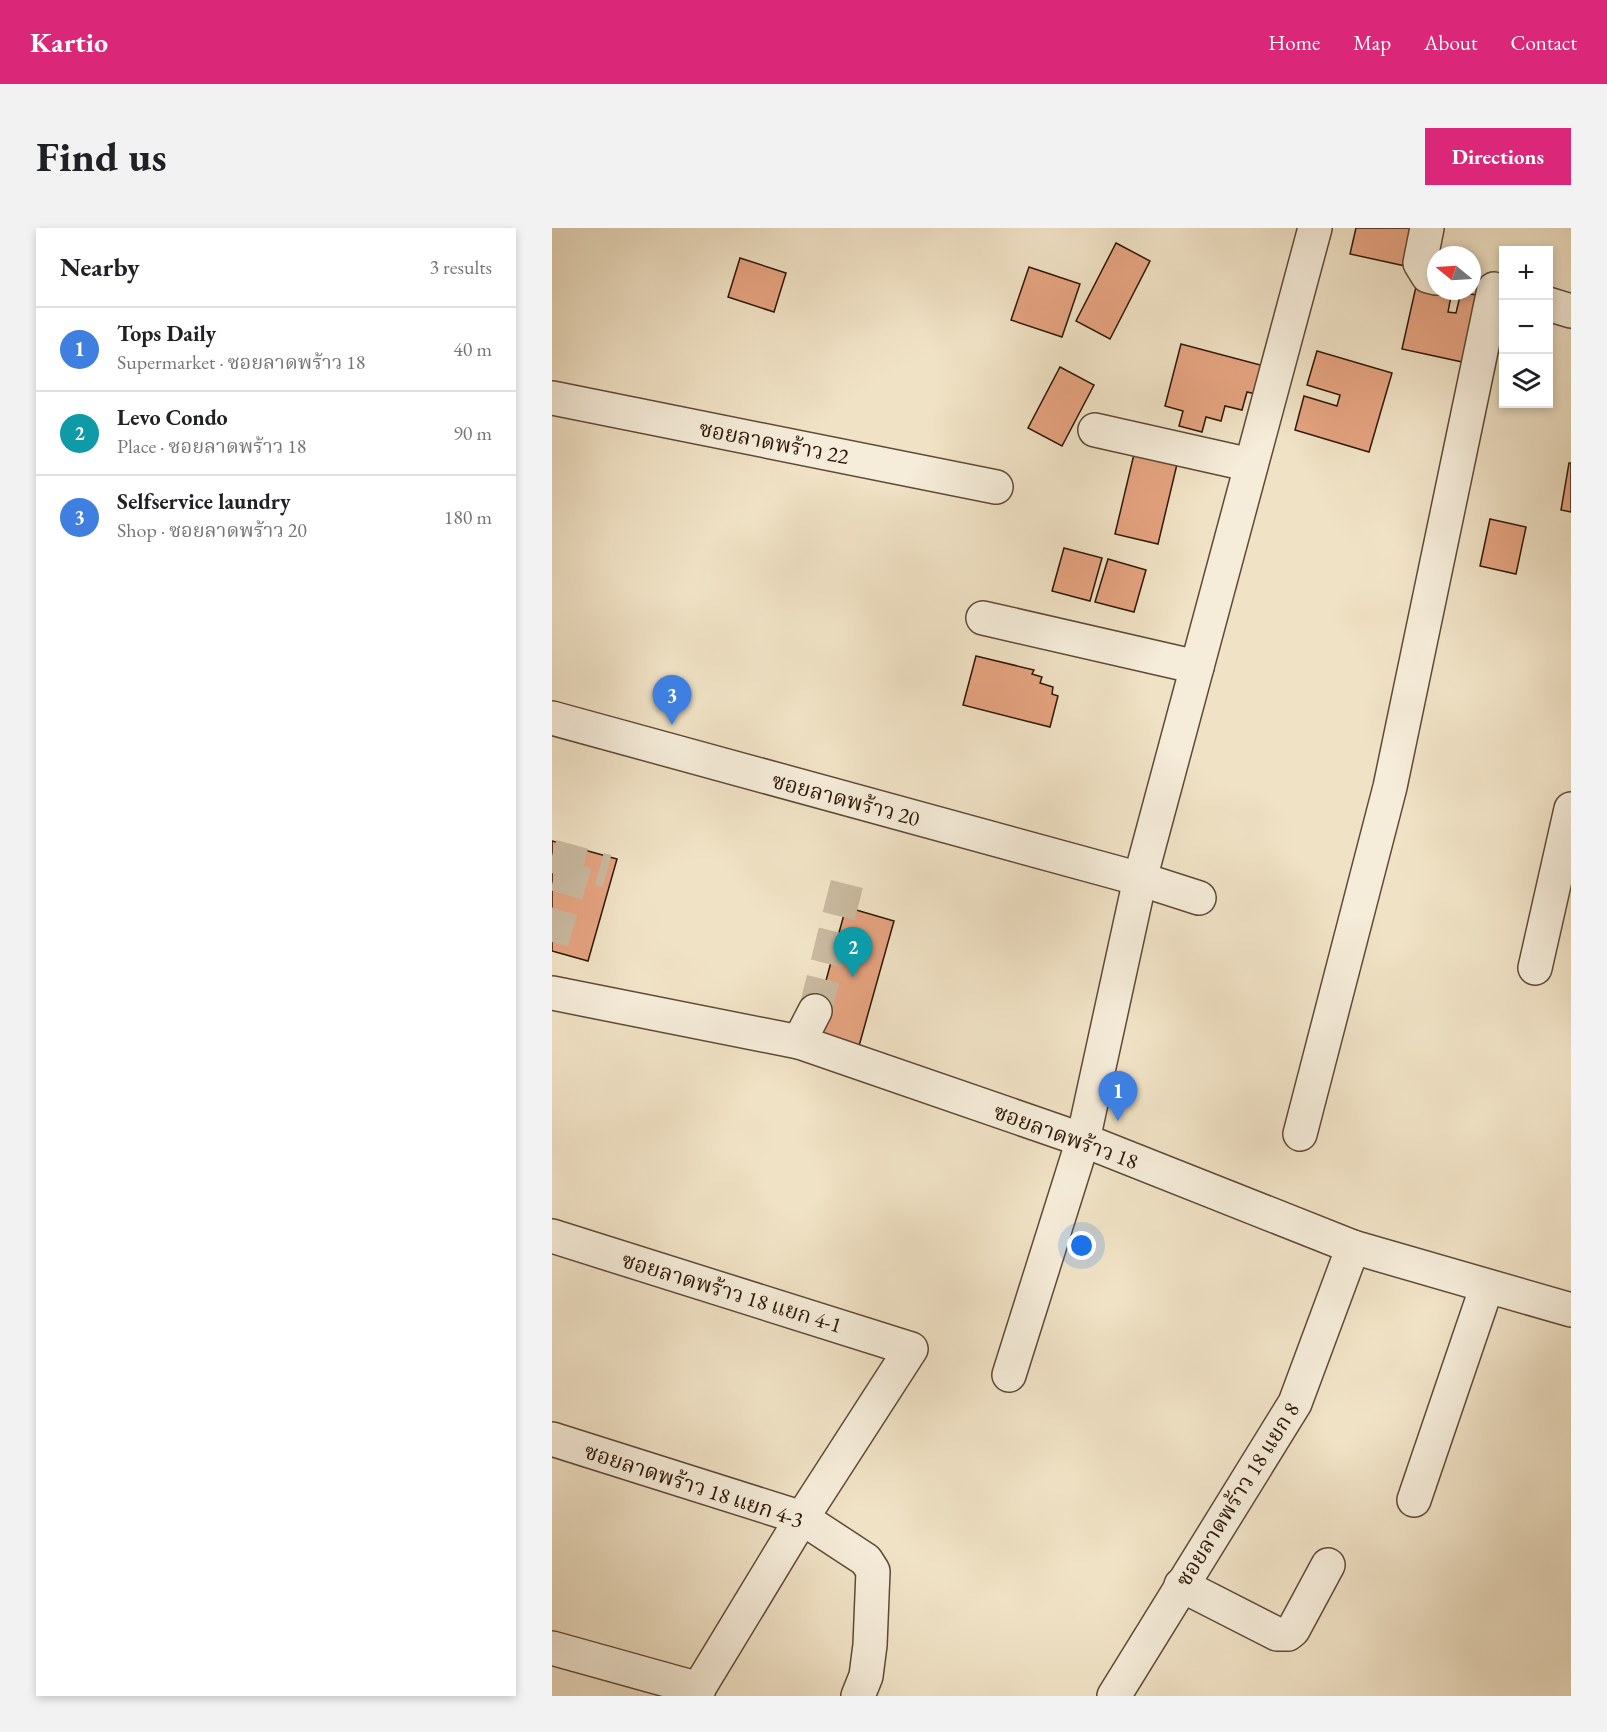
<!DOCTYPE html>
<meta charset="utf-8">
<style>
body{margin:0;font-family:"EB Garamond","Noto Serif Thai",serif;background:#f2f2f2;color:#202124}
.controls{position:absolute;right:18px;top:18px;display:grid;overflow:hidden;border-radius:0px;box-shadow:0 3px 9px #0003}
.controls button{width:54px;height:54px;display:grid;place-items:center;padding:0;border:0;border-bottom:2px solid #e0e0e0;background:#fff;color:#202124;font:30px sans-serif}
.compass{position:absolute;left:875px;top:18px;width:54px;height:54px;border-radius:50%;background:#fff;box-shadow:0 3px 9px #0003;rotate:288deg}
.you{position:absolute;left:530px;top:1018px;width:21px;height:21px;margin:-15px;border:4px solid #fff;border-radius:50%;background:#1a73e8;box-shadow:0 0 0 9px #1a73e833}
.badge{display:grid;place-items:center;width:39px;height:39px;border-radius:50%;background:#db2777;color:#fff;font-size:20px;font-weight:700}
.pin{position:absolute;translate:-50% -50px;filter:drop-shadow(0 2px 3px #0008)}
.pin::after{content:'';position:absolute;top:32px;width:21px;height:18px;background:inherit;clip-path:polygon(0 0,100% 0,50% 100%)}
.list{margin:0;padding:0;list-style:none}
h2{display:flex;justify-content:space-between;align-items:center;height:78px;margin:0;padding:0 24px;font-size:26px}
h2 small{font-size:20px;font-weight:400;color:#757577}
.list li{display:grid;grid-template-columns:39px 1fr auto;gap:18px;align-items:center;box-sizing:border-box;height:84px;padding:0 24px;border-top:2px solid #e0e0e0}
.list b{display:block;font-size:22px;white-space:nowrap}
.list p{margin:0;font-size:20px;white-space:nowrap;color:#757577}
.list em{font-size:20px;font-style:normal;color:#757577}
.icon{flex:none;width:33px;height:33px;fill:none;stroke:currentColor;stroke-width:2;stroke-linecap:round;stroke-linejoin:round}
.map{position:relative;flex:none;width:1019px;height:1468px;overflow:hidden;border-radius:0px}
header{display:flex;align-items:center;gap:36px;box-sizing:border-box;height:84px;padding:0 30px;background:#db2777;color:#fff}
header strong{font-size:28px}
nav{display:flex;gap:33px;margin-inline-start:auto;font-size:21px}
.intro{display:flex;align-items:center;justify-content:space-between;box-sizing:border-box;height:144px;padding:0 36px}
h1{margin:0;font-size:42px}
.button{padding:15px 27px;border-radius:0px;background:#db2777;color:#fff;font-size:21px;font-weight:700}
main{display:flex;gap:36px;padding:0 36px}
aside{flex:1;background:#fff;border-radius:0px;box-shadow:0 3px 9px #0003}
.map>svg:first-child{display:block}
.building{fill:#e5a380;stroke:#2e1707;stroke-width:1.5}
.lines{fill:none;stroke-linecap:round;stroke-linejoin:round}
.minor-tunnel{stroke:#c9b99f;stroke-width:33;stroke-dasharray:33 16;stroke-linecap:butt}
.minor-casing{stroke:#5e4a36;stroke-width:36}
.minor{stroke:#f5ecd9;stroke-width:33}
.labels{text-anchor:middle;stroke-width:6;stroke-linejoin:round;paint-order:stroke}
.street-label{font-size:22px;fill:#2e1707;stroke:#f5ecd9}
</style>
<header>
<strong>Kartio</strong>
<nav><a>Home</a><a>Map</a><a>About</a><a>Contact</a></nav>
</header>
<div class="intro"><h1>Find us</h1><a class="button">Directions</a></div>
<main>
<aside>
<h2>Nearby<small>3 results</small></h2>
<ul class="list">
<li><span class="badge" style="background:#3f7fe0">1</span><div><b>Tops Daily</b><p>Supermarket · ซอยลาดพร้าว 18</p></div><em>40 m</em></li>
<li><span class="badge" style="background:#0f9aa8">2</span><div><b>Levo Condo</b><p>Place · ซอยลาดพร้าว 18</p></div><em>90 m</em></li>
<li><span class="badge" style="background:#3f7fe0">3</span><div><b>Selfservice laundry</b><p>Shop · ซอยลาดพร้าว 20</p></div><em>180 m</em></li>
</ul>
</aside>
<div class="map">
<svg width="1019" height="1468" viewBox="0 0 1019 1468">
<rect width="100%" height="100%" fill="#f0e2c5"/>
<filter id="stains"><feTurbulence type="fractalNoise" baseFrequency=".00333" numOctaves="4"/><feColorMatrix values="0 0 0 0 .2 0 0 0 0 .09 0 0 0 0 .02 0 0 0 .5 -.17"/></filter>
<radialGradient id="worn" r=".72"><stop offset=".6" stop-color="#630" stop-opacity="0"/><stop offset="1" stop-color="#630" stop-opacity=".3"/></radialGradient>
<g class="building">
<polygon points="804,0 867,0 858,39 798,26"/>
<polygon points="564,15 598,33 558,111 524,93"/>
<polygon points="188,30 234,45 222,84 176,69"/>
<polygon points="477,39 528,56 510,109 459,92"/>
<polygon points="865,54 884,63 900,63 896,84 904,85 909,64 929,68 915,135 850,121"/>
<polygon points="629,116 716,139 708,167 695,164 690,182 673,178 669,193 654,189 650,204 627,198 631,183 613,178"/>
<polygon points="765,123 840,145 817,224 743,202 752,168 785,178 788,167 755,157"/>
<polygon points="508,139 542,157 510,218 476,200"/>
<polygon points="583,222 626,232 606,316 563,306"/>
<polygon points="1017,235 1019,235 1019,284 1009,282"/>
<polygon points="938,291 974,299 964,346 928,338"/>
<polygon points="512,320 550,330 538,373 500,363"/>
<polygon points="556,331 594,342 582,384 543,374"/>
<polygon points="424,428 482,442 480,446 490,449 488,455 501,459 500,466 506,468 498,499 411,477"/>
<polygon points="0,613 65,631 36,733 0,723"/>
<polygon points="294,679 342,693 307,818 260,804"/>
</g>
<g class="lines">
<g class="minor-tunnel">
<polyline points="0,628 55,643"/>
<polyline points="0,714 24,634"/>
<polyline points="263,783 295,655"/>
</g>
<g class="minor-casing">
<g id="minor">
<polyline points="875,0 868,35 876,48 884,50"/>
<polyline points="996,76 1019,83"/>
<polyline points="0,170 444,259"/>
<polyline points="543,202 699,237"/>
<polyline points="431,390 645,439"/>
<polyline points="0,490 588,651 647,670"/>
<polyline points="983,740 1019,581"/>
<polyline points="0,765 247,814 531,912 801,1019 1019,1082"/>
<polyline points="247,814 263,783"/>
<polyline points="748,906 838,559 942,61"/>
<polyline points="0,1008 359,1121 250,1290 142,1468"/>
<polyline points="457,1147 531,912 588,651 763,0"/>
<polyline points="0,1211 250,1290 314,1332 321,1343 318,1417 314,1448 306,1468"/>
<polyline points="862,1272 935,1058"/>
<polyline points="629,1357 725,1406 736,1406 741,1402 776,1337"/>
<polyline points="0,1420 147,1461"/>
<polyline points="562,1468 743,1175 801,1019"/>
</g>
</g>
<use href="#minor" class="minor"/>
</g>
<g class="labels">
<g class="street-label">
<text transform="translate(222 214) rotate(11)" y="8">ซอยลาดพร้าว 22</text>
<text transform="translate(294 571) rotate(15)" y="8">ซอยลาดพร้าว 20</text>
<text transform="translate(514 908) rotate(20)" y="8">ซอยลาดพร้าว 18</text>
<text transform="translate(180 1064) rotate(17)" y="8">ซอยลาดพร้าว 18 แยก 4-1</text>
<text transform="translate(142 1257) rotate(18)" y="8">ซอยลาดพร้าว 18 แยก 4-3</text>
<text transform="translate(685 1266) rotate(-58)" y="8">ซอยลาดพร้าว 18 แยก 8</text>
</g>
</g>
<rect width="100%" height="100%" filter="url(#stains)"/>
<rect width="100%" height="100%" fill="url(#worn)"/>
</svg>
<div class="controls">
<button>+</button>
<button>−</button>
<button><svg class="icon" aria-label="layers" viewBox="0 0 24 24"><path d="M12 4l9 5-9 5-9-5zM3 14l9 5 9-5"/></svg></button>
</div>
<svg class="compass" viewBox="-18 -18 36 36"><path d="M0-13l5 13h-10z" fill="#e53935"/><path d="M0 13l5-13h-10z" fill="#757577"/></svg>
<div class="you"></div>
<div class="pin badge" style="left:566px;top:893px;background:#3f7fe0">1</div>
<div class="pin badge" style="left:301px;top:749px;background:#0f9aa8">2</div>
<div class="pin badge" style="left:120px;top:497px;background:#3f7fe0">3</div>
</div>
</main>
